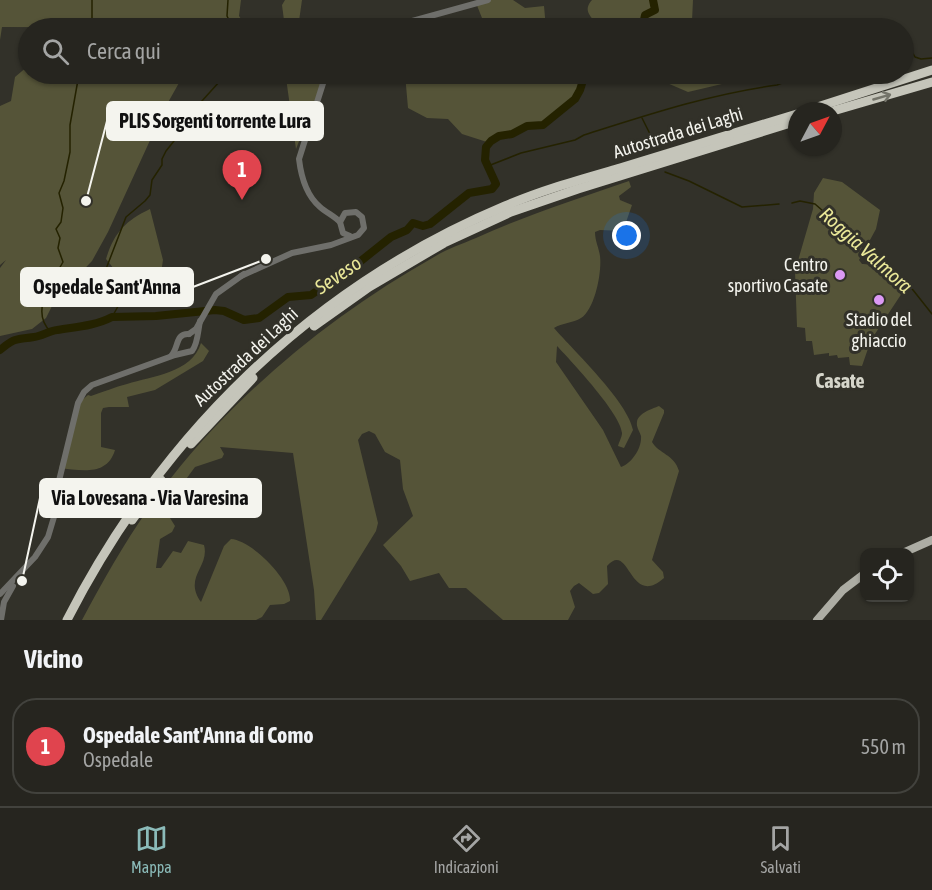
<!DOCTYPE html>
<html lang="it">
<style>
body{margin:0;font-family:"Asap Condensed",sans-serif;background:#32312c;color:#f1f3f6}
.controls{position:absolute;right:18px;bottom:18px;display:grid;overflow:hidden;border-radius:12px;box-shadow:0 2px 4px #0004}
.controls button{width:54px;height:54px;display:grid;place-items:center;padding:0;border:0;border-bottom:2px solid #42423d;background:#26251f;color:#f1f3f6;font:30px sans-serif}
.compass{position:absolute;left:788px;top:102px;width:54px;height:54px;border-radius:50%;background:#26251f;box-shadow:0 2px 4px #0004;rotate:49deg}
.you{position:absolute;left:627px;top:236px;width:21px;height:21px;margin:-15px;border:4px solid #fff;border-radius:50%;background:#1a73e8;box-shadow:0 0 0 9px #1a73e833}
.badge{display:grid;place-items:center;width:39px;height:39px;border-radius:50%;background:#8bbbb9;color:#fff;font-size:20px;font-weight:700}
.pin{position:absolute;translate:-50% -50px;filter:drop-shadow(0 2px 3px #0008)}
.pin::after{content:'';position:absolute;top:32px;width:21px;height:18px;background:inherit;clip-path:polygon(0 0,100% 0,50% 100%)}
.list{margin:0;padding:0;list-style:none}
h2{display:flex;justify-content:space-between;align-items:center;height:78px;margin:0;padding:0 24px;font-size:26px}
h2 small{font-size:20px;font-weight:400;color:#a4a5a4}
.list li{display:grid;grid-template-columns:39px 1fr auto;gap:18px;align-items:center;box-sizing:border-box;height:96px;margin:0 12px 12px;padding:0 12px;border:2px solid #42423d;border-radius:24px}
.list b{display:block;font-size:22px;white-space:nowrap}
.list p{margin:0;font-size:20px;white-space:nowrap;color:#a4a5a4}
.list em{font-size:20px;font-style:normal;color:#a4a5a4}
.icon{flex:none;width:33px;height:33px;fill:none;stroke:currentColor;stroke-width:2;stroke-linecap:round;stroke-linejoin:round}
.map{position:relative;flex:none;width:932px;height:620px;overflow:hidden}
.search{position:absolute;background:#26251f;box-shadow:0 2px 4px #0004;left:18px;right:18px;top:18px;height:66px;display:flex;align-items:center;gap:15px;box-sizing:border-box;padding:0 21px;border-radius:33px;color:#a4a5a4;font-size:22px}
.sheet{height:186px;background:#26251f}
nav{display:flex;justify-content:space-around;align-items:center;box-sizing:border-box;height:84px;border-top:2px solid #42423d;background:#26251f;font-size:16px;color:#a4a5a4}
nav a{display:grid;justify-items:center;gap:3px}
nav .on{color:#8bbbb9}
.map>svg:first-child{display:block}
.green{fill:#555438}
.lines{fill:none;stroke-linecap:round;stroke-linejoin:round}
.stream{stroke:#242200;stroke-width:1.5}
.river{stroke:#242200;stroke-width:8}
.minor{stroke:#6f6f6b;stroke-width:6}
.major{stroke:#adada4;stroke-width:8}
.highway{stroke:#c5c5ba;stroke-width:9}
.oneway{stroke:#74746a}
.poi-dot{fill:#dc99f4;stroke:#323129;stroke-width:2}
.labels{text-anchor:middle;stroke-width:6;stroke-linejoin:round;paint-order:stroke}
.street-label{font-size:18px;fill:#f4f4ee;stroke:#323129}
.poi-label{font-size:18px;fill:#f4f4ee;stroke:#323129;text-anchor:end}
.water-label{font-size:20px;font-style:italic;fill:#e9e798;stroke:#323129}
.neighbourhood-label{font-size:20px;font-weight:bold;fill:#d5d5ca;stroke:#323129}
.leader{fill:none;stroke:#f4f4ee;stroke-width:2}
.callout-dot{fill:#f4f4ee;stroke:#323129;stroke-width:2}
.callout{fill:#f4f4ee;stroke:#f4f4ee;stroke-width:2}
.callout-label{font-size:20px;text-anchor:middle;font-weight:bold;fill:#111}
</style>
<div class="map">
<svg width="932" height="620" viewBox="0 0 932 620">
<rect width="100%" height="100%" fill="#323129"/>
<g class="green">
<polygon points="0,0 241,0 239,16 244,23 257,23 267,28 2,27 0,40"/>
<polygon points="285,0 302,0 298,28 285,28 282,5"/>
<polygon points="488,0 513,0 525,8 544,6 546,28 486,28 476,3"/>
<path d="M592,0h101l-1,21 6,7h-104l2,-4c-6,-9 -13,-14 -4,-24z"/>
<polygon points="28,66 28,74 184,74 157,122 152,136 108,232 92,261 56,298 46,318 32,329 0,336 0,268 6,260 0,265 0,106 11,101 15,77"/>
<polygon points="277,74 325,74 296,149 286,78"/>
<polygon points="405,74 584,74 574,96 541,123 494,137 487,142 462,134 448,119 427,118 408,108"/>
<polygon points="646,74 721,74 722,84 688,92"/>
<path d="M823,178l19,4 38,28 -4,19 -17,31 3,4c16,-1 30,16 42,26l-33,50 -9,26 -12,-1 -1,-8 -11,1 -1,-3 -8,1v-3l-15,2 -2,-14h-6l-1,-13 -8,-1 -2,-56 18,-62 1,-16z"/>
<path d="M629,181l2,6 -12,9 1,4 12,5 -9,26 -23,-1 -5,2c0,9 4,16 5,24 2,16 -5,53 -19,62 -8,5 -19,5 -27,10 20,23 74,74 79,102l-9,18 -6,-2c1,-4 4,-9 4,-13 -1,-19 -50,-71 -65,-87l-1,16 47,68 18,37c11,-4 21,-19 20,-31 -1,-4 -5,-9 -4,-14 1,-9 15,-13 22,-16l5,4v3l-12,29c7,12 22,12 27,29l-27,89 11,12 1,6c-35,31 -34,-38 -57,-12l1,18 -9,9 -6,1 -14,-11 -5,3 -4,5 5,16 -7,13h-65l-37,-32h-17l-10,-15 -29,8 -9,-15 -18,-21 30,-29 -10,-27 -3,-29 -15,-8 -10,-18 -6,-3 -7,3 -4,6 20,83 -2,8 -55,89h-5l-2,-30 -21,-137 -73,-6 4,7 -2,4 -27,9 -17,23 -18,18 1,5 9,5 5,8 -3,6 -12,7 -4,29h5l12,-17 8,2 7,-12 16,4c6,22 -21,32 -3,57l23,-56 7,-7c20,1 61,41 59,62l-6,3 -14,1 -8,12 -6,3h-174c26,-49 55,-99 89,-142 71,-90 164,-165 263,-221 13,-8 28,-13 42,-19 51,-23 101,-39 153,-57z"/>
<path d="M150,209l13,51 -2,13c-8,5 -25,9 -34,6 -8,-2 -15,-13 -21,-20 8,-26 19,-38 44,-50z"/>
<path d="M201,343l8,8 -6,10 -48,29 -28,7 2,10h-20l-6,1 -2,5v34l14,3c-8,27 -35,20 -56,18l21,-66 8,-7 3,1c12,-4 24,-9 36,-12 25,-8 65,-11 74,-41z"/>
</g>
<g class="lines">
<g class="stream">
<polyline points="92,0 92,28"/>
<polyline points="228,0 227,16 233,28"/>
<polyline points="904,37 915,57 921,59 932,58"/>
<polyline points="642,118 657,148"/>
<path d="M488,166l33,-13 54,-13 9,-5c63,-20 126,-41 193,-50l5,-2 7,-9"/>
<polyline points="665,172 689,181 742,207 779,204"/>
<polyline points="792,203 800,201 815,204 913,290 932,314"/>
<polyline points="112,317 121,301 107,281 106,269 126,217 145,201 150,195 152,180 162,165 162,159 166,151 174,141 173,133 220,81 221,74"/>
<path d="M51,332c-22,-20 1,-50 12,-70l-5,-14 2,-10 -4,-9 5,-7 2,-14 -4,-15 5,-12 6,-29v-27l9,-51"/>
</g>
<g class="river">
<polyline points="620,28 626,28"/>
<path d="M635,28c7,-2 9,-6 10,-13l10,-5 -2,-10"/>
<path d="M0,350c16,-13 15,-10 34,-13 8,-1 15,-6 23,-7 18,-3 38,-4 55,-13l44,-1 59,-6 9,1 20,9 15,-2 29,-21 23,-2 46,-31 34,-27 16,-7 6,-7 10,3 7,-2 39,-31 23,-4 4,-5 -11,-24 1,-13 5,-6 8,-5 13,-2 15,-8 16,-1 32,-26 5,-9 4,-13 3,-3"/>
</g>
<g class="minor">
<polyline points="387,28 488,0"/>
<path d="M326,74l-27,85c2,17 8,37 21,48 7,6 14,9 20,15"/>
<polyline points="241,276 292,253 331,245 358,235 364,228 362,217 356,212 345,213 340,222 343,233 350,236"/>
<polyline points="189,334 196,329 216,294 244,274"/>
<path d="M171,356c8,-8 4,-23 18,-22"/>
<path d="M0,594l35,-37 13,-20 6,-20 2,-24 22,-90 6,-11 8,-7 83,-30 17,-4c6,-7 6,-21 8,-30"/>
<polyline points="1,620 4,602 13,586"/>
</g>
<g class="major">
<polyline points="905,552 932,540"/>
<polyline points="817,620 843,590 864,574"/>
</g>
<g class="highway">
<polyline points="805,111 932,70"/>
<polyline points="833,111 932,82"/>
<polyline points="314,326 369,287 444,243 511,212 578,189 797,121"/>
<polyline points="191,444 253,378"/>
<polyline points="132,520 161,480"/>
<path d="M67,620c95,-186 245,-333 438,-414 37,-16 77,-27 115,-38 59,-18 118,-36 177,-54"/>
</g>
</g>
<defs><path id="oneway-shaft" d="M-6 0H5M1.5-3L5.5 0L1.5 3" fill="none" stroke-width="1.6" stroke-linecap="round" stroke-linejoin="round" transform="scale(1.5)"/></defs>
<use class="oneway" href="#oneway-shaft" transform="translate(882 97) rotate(-16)"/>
<g class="poi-dot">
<circle cx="840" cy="275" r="6"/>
<circle cx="879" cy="300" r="6"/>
</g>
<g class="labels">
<g class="street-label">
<text transform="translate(678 133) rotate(-17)" y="6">Autostrada dei Laghi</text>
<text transform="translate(246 357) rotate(-43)" y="6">Autostrada dei Laghi</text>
</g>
<g class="poi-label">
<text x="828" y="271">Centro<tspan x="828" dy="21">sportivo Casate</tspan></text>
<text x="879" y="326" text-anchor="middle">Stadio del<tspan x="879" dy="21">ghiaccio</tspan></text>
</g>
<g class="water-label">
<text transform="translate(866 250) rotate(42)" y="7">Roggia Valmora</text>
<text transform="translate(338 275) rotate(-34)" y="7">Seveso</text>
</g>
<g class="neighbourhood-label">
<text x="840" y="388">Casate</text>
</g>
</g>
<path class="leader" d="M86 201L107 121M266 259L193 287M22 581L40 498"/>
<g class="callout-dot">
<circle cx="86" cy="201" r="6"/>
<circle cx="266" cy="259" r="6"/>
<circle cx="22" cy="581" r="6"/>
</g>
<g class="callout">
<rect x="107" y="102" width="216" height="38" rx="6"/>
<rect x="21" y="268" width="172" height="38" rx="6"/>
<rect x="40" y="479" width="221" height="38" rx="6"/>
</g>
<g class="callout-label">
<text x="215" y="128">PLIS Sorgenti torrente Lura</text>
<text x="107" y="294">Ospedale Sant'Anna</text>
<text x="150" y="505">Via Lovesana - Via Varesina</text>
</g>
</svg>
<div class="controls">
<button><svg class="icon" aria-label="locate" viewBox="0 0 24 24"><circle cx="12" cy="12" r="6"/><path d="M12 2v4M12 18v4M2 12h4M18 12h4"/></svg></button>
</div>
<svg class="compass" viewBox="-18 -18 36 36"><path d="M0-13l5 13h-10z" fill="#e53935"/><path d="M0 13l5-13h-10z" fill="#a4a5a4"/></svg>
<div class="you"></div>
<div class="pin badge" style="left:242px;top:200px;background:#e0444e">1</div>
<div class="search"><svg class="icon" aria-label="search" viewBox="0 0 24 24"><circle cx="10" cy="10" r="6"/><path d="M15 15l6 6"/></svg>Cerca qui</div>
</div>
<section class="sheet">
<h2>Vicino<small></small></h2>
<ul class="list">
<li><span class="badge" style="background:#e0444e">1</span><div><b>Ospedale Sant'Anna di Como</b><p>Ospedale</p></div><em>550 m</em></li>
</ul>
</section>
<nav>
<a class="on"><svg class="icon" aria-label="map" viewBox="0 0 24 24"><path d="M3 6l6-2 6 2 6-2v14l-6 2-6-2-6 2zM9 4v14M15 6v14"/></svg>Mappa</a>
<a><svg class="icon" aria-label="directions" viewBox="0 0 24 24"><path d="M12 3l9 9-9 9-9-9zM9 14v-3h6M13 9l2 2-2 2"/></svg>Indicazioni</a>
<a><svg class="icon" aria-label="saved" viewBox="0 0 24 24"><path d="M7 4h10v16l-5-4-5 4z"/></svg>Salvati</a>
</nav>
